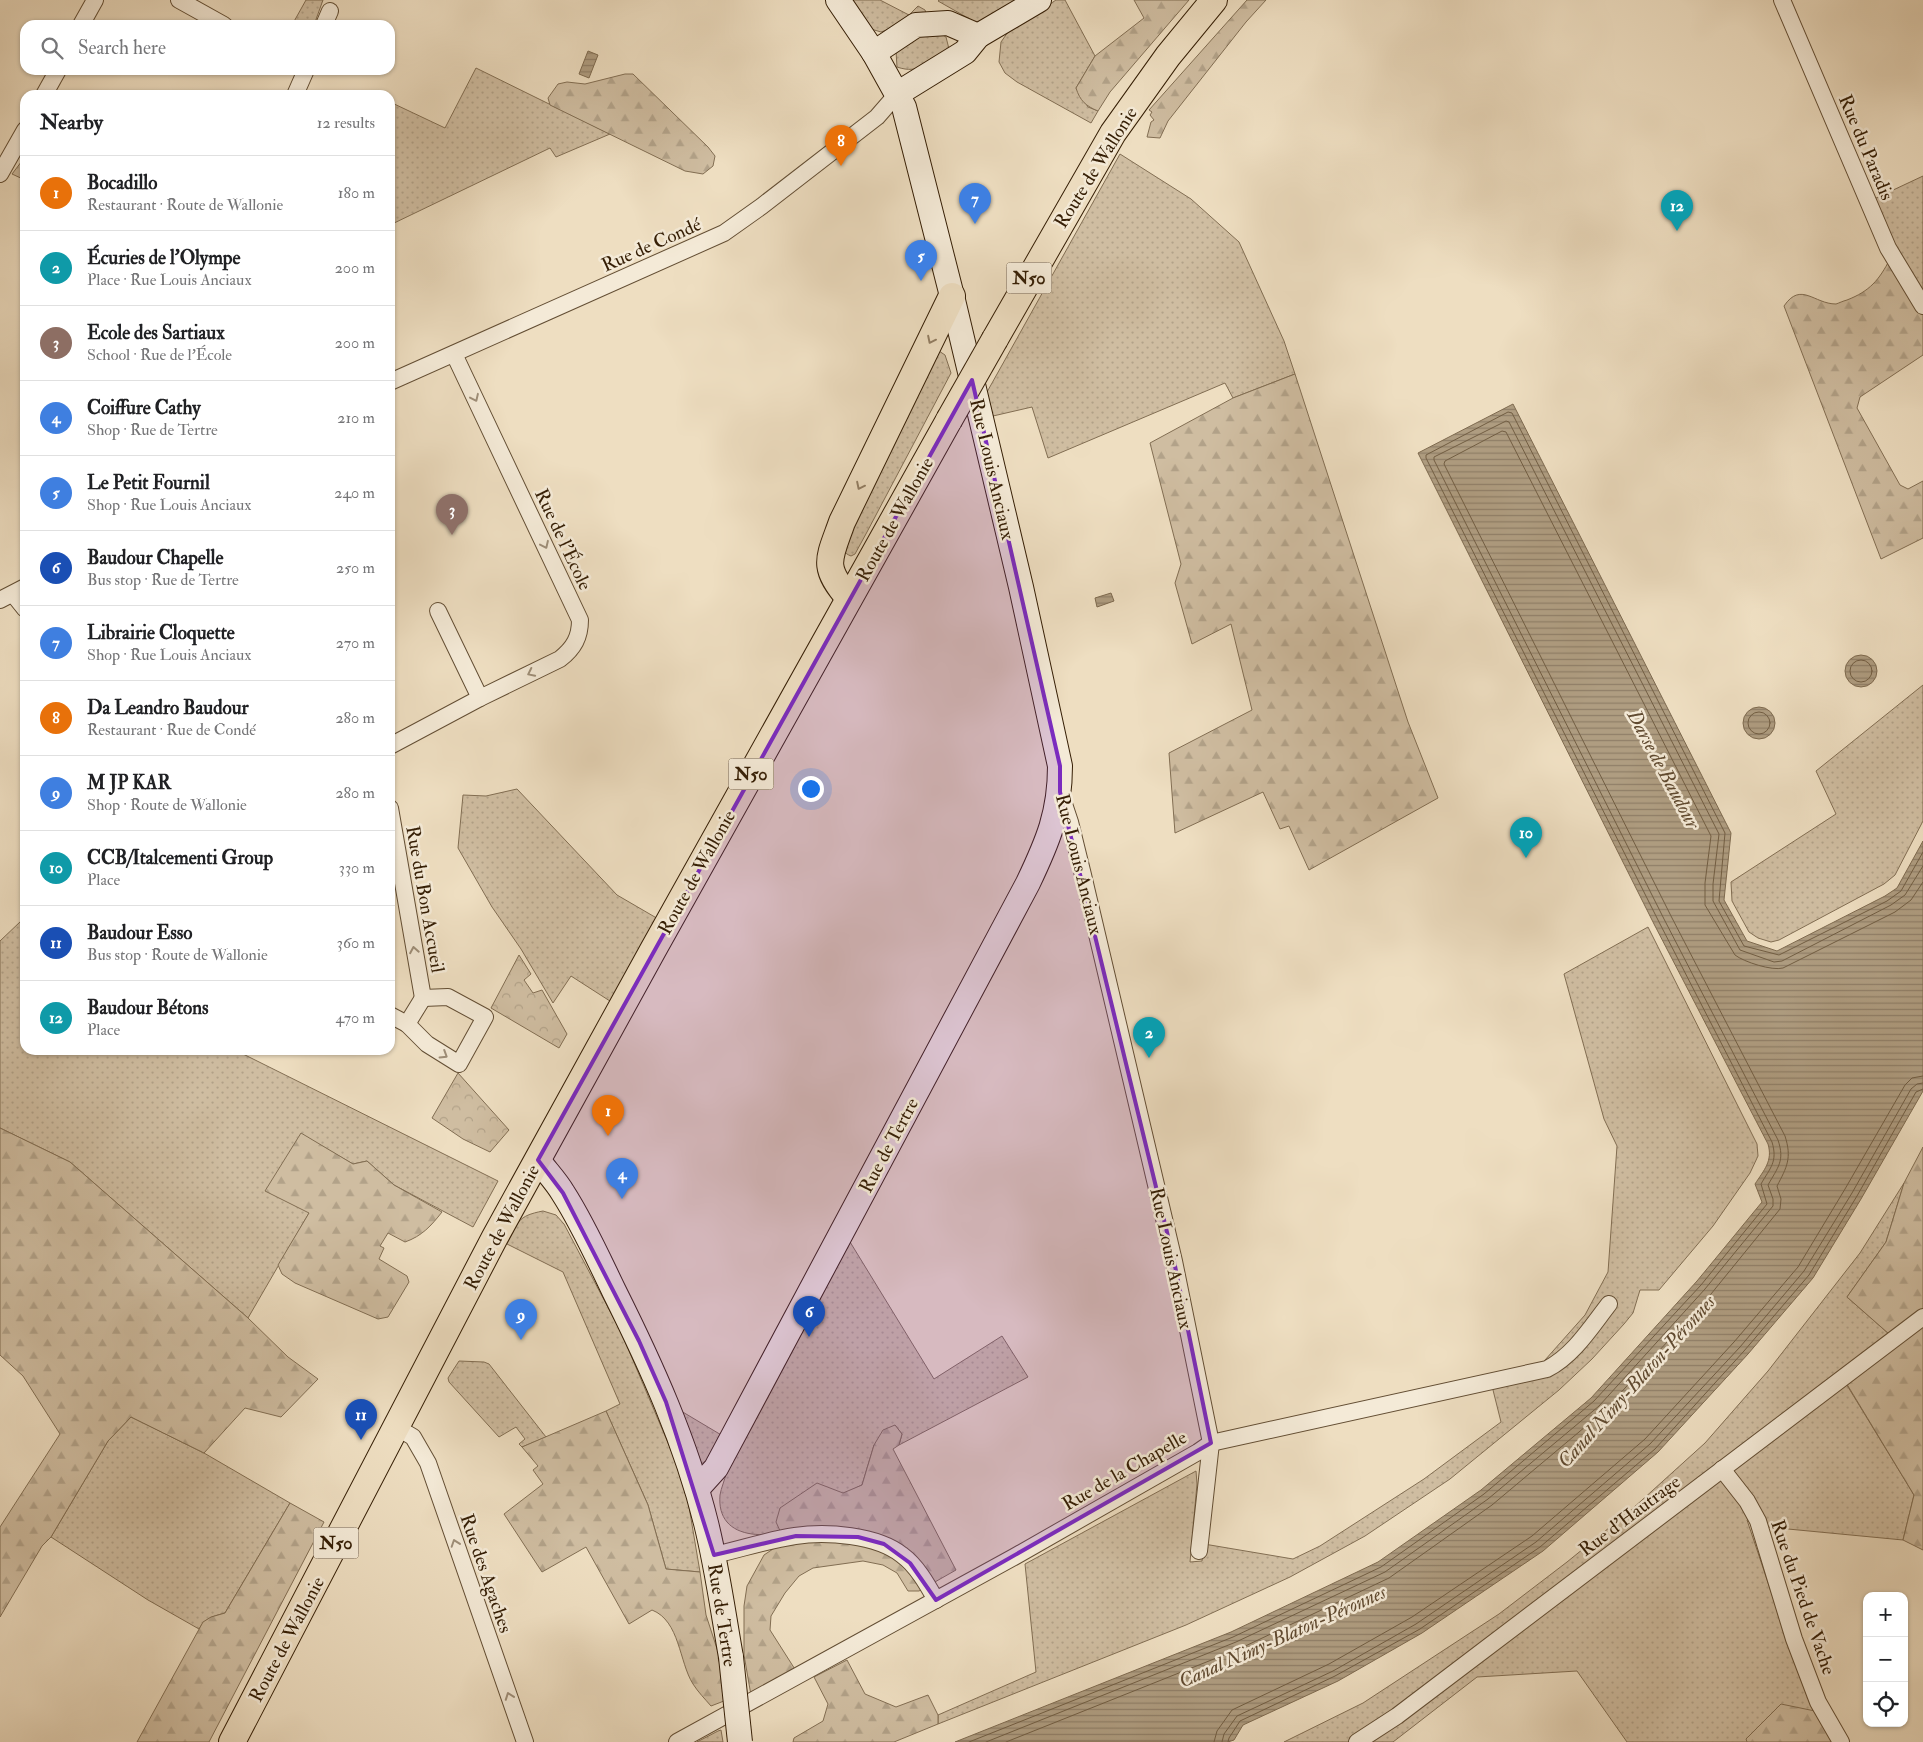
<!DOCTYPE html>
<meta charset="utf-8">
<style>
body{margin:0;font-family:"IM FELL Double Pica",serif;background:#f6f6f6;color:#202124}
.controls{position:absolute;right:15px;bottom:15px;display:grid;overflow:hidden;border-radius:10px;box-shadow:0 1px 4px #0004}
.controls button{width:45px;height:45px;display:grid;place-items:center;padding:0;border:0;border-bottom:1px solid #e0e0e0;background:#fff;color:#202124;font:25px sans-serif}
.you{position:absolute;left:810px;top:788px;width:18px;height:18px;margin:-12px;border:4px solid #fff;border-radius:50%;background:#1a73e8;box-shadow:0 0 0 8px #1a73e833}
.badge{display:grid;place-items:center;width:32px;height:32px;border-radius:50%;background:#111827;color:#fff;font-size:16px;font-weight:700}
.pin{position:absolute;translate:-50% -41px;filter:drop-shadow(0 1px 2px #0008)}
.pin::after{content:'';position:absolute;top:26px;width:18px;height:15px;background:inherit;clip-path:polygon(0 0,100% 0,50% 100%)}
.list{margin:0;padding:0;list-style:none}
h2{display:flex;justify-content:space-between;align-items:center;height:65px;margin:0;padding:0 20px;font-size:21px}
h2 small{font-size:16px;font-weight:400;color:#757577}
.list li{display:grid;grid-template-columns:32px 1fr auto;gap:15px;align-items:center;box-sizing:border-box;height:75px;padding:0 20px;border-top:1px solid #e0e0e0}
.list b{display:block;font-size:19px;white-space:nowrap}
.list p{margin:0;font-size:16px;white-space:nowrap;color:#757577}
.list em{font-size:16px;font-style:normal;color:#757577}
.icon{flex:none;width:28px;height:28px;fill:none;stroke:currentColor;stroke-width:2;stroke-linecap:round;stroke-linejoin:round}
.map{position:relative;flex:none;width:1923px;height:1742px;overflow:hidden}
.search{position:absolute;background:#fff;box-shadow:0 1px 4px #0004;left:20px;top:20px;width:375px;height:55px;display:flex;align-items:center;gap:12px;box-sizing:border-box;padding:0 18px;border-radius:15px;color:#757577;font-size:19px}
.panel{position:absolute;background:#fff;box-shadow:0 1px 4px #0004;left:20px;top:90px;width:375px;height:965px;border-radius:15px}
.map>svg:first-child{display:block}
.grass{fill:url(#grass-dots);stroke:#826e53}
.forest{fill:url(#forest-firs);stroke:#826e53}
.park{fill:url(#park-crowns);stroke:#826e53}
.water{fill:url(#water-rules);stroke:#7e6a4f}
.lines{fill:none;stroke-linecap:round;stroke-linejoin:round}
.shore{stroke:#725e43;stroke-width:1}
.street-casing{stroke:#634e34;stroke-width:18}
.secondary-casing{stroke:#351e05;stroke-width:26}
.primary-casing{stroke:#351e05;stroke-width:28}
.street{stroke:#f4ead7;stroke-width:16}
.secondary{stroke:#f4ead7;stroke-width:24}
.primary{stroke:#eedec1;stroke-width:26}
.secondary-bridge-casing{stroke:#351e05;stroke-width:26;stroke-linecap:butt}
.primary-bridge-casing{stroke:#351e05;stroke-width:28;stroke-linecap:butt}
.secondary-bridge{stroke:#f4ead7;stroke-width:24}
.primary-bridge{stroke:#eedec1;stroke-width:26}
.oneway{stroke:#927e63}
.oneway2{stroke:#9e8e78}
.marked{fill:#7b2cbf;fill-opacity:0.2;stroke:#7b2cbf;stroke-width:4;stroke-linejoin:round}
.labels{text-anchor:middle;stroke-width:5;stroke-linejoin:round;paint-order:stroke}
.shield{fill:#f4ead7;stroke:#6e5b44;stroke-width:1}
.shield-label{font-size:18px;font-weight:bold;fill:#351e05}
.street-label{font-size:19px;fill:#351e05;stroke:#f4ead7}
.water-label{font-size:20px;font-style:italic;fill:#604a30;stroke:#f4ead7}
</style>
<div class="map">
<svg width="1923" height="1742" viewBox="0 0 1923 1742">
<defs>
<pattern id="grass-dots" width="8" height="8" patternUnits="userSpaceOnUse" patternTransform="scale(1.25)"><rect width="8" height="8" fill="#cfbda1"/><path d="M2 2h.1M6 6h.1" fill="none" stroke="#b2a289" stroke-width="1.8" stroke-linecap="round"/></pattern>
<pattern id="forest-firs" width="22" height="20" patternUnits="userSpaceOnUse" patternTransform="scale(1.25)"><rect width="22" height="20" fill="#cfbda1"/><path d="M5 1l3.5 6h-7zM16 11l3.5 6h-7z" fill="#b2a289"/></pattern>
<pattern id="park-crowns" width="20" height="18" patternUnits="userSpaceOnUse" patternTransform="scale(1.25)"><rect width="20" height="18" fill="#cfbda1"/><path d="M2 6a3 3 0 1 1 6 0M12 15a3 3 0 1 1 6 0" fill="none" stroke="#b2a289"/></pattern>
<pattern id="water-rules" width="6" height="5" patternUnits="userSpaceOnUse" patternTransform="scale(1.25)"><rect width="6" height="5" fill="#af9d81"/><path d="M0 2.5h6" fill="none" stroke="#8f7f68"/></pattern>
</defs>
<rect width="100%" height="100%" fill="#eedec1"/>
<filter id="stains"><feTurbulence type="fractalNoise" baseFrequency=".004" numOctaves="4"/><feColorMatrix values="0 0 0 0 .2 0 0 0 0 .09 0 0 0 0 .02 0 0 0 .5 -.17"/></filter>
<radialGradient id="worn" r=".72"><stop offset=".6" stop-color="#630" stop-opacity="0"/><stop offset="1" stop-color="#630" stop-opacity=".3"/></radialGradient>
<g class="grass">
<polygon points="306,0 323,0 314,25 292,25"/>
<polygon points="848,0 880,0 909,15 918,6 925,10 927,15 881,32 871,29"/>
<polygon points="939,0 1028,0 981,24 975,22 938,1"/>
<polygon points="1056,0 1065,0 1095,56 1076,88 1088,107 1098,111 1091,123 1017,82 1005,73 999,62 1001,42 1008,32"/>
<path d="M939,33l7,4 3,12c-19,12 -29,26 -52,18l-1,-16 13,-15z"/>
<polygon points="476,68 610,134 556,157 550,148 390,225 390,102 445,128"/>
<polygon points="1120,154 1191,199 1239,242 1284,341 1295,374 1233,398 1225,383 1048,458 1032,407 993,416 987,392"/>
<polygon points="25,157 25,180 12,174"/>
<polygon points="1923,176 1923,293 1895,247 1874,199"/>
<path d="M936,349l9,6 6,18 -84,159 -12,22 -4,2c-8,-3 -8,-7 -9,-15z"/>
<polygon points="1923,685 1923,821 1895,875 1884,884 1779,940 1771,942 1758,938 1749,932 1732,901 1731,882 1836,814 1816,771"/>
<polygon points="517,789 617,895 660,920 613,1003 571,976 553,1003 521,949 492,907 458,848 463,795 486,796"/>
<polygon points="21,921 25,924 25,1050 235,1050 498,1181 473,1227 394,1185 367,1161 353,1164 301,1134 309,1213 248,1318 70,1162 0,1128 0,941"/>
<polygon points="1648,927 1757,1144 1758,1156 1750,1173 1713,1226 1659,1290 1640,1290 1633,1313 1624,1324 1592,1359 1559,1390 1450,1479 1365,1536 1290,1577 1186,1625 938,1724 938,1715 1036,1672 1025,1564 1196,1471 1197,1484 1190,1562 1202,1561 1204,1544 1293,1559 1320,1546 1424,1479 1501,1422 1492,1386 1547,1371 1545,1360 1585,1315 1608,1272 1617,1146 1604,1119 1564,974"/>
<polygon points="1904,1183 1886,1242 1847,1297 1898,1342 1845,1382 1914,1495 1903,1540 1767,1527 1764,1515 1747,1520 1796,1666 1833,1742 1627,1742 1577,1671 1477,1677 1393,1742 1284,1742 1363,1703 1499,1614 1567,1562 1631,1510 1705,1443 1768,1371 1860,1253"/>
<path d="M543,1211l13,4 8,9 57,108 64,151 15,89 -34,-3 -18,-64 -42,-94 14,-7 -57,-132 -56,-28c11,-22 10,-28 36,-33z"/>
<path d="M847,1237l87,142 68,-43 26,41 -129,68 3,-11 -7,-9 -21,20 -12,40c-29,12 -52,34 -80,47 -9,4 -20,3 -30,2 -22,-3 -34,-16 -32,-39 1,-7 5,-15 6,-22z"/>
<polygon points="459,1361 484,1362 489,1364 546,1437 522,1447 519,1444 525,1439 516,1427 499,1437 449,1382 448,1378"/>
<polygon points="676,1408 723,1436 707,1464 699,1466"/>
<path d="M131,1417l73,36 86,50 -65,110c-11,3 -20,5 -26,16l-51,-29 -97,-63 57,-96z"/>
<polygon points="721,1730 723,1742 697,1742 718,1731"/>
</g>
<g class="forest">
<path d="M1134,0h55l-79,92 -12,19c-12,-5 -18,-10 -22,-23l19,-32 49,-38z"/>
<polygon points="1247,0 1266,0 1246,22 1168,121 1160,138 1147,137 1151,122 1154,120 1150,115 1152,112 1149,110"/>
<polygon points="625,74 633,74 708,147 715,156 713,166 703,174 685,171 550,105 548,98 558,84 567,82 585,84"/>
<path d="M1890,259l18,33 15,23v40l-63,42 -3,11 43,77 8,4 15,-8v57l-42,21 -97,-253c17,-25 30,-2 52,-2 3,-1 7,-3 11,-4 23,-9 32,-20 43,-41z"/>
<polygon points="1295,374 1408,722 1438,798 1309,870 1289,826 1280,829 1263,792 1175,833 1169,753 1252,710 1231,624 1192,644 1175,583 1181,564 1150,443 1233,398"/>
<polygon points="0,1128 70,1162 248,1318 288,1357 318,1379 281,1417 245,1408 204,1453 131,1417 108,1441 51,1537 42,1546 0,1617 0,1527 60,1434 23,1376 0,1355"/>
<path d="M301,1133l52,31 14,-3 27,24 48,27c-11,14 -20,24 -37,30l-17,-9 -8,13 4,2 -5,11 28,17 2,6 -21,35 -10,2 -83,-36 -13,-9 -4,-9 31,-52 -44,-22z"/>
<polygon points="1923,1147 1923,1550 1903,1540 1914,1495 1845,1381 1897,1341 1847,1297 1886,1242 1904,1183"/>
<path d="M606,1411l42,94 18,64 34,3 6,43 14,43 4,43 -13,5c-6,-7 -13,-14 -18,-22 -14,-22 -13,-63 -41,-74l-23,14 -43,-77 -44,25 -38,-58 39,-30 -10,-14 5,-4 -16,-19z"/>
<polygon points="895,1425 902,1434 899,1445 893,1449 956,1570 919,1591 908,1591 897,1573 883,1565 863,1561 813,1568 799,1576 785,1593 771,1616 770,1630 798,1674 752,1701 744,1655 744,1606 747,1586 764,1555 776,1547 781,1533 776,1522 780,1508 817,1483 843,1493 862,1485 874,1445 883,1430"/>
<polygon points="290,1503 324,1522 209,1742 137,1742 203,1622 211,1617 225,1613"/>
<polygon points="847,1660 865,1694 896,1707 928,1695 938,1715 938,1724 894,1742 793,1742 794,1738 823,1721 828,1704 814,1677"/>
<polygon points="1781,1704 1815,1711 1833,1742 1747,1742 1746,1739"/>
</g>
<g class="park">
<polygon points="519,955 531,974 524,980 533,993 542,990 567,1034 559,1048 491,1008"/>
<polygon points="458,1073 509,1130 490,1152 463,1139 432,1118"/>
</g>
<g class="water">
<polygon points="588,51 598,55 589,78 579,74"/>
<path d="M1513,404l218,429 -7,67 23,41 30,10 108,-55 12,-8 26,-47v250l-62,108 -48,79 -65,76 -90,98 -115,99 -121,82 -84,48 -95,44 -9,15 -6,2h-273l276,-110 147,-70 103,-72 110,-92 106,-117 65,-79 -7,-18c9,-14 18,-23 13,-40l-114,-220 -236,-471z"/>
<polygon points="1111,593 1114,601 1097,607 1095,598"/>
<circle cx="1861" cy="671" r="16"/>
<circle cx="1759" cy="723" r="16"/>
</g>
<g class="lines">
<g class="shore">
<circle cx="1861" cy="671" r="11"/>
<circle cx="1759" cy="723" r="11"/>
<path d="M969,1742l264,-105 148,-70 103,-73 110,-93 107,-116 66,-81 -6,-20c9,-16 17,-22 11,-42l-113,-220 -233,-464v-3l82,-43 4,1 213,420 -6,68 25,45 35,9 108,-54 14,-10 22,-39"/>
<path d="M986,1742l250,-100 149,-70 103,-73 111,-93 106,-117 68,-83v-7l-5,-14c10,-18 17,-24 10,-45l-114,-221 -230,-459v-3l72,-36 3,1 210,412 -6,50v17l27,49 34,12 8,-1 109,-56 14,-10 18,-29"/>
<path d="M1006,1742l233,-93 150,-71 103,-73 112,-94 107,-117 69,-85 1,-10 -4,-13c10,-19 15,-28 8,-50l-114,-220 -227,-452 1,-3 57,-30 4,1 205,404 -6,47v22l30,50c9,7 37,16 48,13l112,-56 16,-12 12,-18"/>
<polyline points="1214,1742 1217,1731 1232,1710 1329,1664 1412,1617 1532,1536 1645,1439 1734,1342 1798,1267 1845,1189 1905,1085 1912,1078 1923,1076"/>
<polyline points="1222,1742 1224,1734 1237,1716 1333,1671 1416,1624 1536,1542 1650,1444 1740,1347 1804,1271 1852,1193 1911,1089 1917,1084 1923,1083"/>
<polyline points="1228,1742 1229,1738 1240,1721 1335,1676 1420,1629 1540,1547 1655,1449 1744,1351 1809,1275 1857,1196 1916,1092 1923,1089"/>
</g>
<g class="street-casing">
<g id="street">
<polyline points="179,0 224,25"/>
<polyline points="1782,0 1888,248 1923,306"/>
<polyline points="81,25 95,0"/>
<polyline points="324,25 330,11"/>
<polyline points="44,95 58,70"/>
<polyline points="295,95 306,70"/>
<polyline points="0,174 25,130"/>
<polyline points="390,382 724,233 762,206 877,117 897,94"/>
<polyline points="13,594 25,609"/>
<polyline points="0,600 25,587"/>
<polyline points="438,611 480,698"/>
<path d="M390,746l90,-48 80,-39c14,-11 20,-22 20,-39l-126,-266"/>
<polyline points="1060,792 1070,822 1083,875 1174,1261 1211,1443 1199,1551"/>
<polyline points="390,808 423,998"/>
<polyline points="390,1015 407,1024 423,998"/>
<polyline points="407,1024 427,1044 459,1064 485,1017 448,997 423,998"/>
<polyline points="396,1427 413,1437 428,1463 525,1742"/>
<polyline points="1722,1469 1747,1501 1758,1521 1794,1639 1818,1702 1841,1742"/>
<path d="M714,1555c27,-6 54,-15 81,-19 31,-5 82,-1 107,19 15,11 25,29 34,45"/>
<path d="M677,1742l337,-185 184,-105 13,-9 336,-74c27,-14 44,-42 62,-65"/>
<polyline points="1357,1742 1397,1716 1923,1317"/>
</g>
</g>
<g class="secondary-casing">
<g id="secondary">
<polyline points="874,53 916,25 948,23 978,36"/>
<polyline points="897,94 965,52 978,36 1039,0"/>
<path d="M538,1160c8,11 18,21 25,33 20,31 35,65 51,98 37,74 72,151 92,232 11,44 17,89 25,134"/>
<path d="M697,1489l19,-21 312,-585c20,-42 32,-70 32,-117l-39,-179 -69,-291 -48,-189 -30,-54 -36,-53"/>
</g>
</g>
<g class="primary-casing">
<g id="primary">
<polyline points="995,339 1113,133 1168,56 1214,0"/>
<path d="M849,598c-28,-32 -20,-39 -7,-76l110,-226"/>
<polyline points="232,1742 495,1237 653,950 949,420"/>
</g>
</g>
<use href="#street" class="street"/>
<use href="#secondary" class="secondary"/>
<use href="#primary" class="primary"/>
<g class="secondary-bridge-casing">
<polyline id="secondary-bridge" points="731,1657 740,1742"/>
</g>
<g class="primary-bridge-casing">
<polyline id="primary-bridge" points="949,420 995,339"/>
</g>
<use href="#secondary-bridge" class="secondary-bridge"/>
<use href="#primary-bridge" class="primary-bridge"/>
</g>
<defs><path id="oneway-chevron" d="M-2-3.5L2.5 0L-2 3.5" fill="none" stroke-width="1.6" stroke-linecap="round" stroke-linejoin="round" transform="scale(1.25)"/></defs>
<g class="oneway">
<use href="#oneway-chevron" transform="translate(931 340) rotate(116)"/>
<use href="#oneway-chevron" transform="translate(860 486) rotate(116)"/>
</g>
<g class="oneway2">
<use href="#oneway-chevron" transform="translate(475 398) rotate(65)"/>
<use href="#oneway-chevron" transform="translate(545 545) rotate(65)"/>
<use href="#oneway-chevron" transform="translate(531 673) rotate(154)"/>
<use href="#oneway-chevron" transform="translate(414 950) rotate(-100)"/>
<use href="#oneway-chevron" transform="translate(444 1055) rotate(32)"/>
<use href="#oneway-chevron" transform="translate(455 1543) rotate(-109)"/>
<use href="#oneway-chevron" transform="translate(509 1696) rotate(-110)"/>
</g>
<path class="marked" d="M972,380l88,386v26l114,469 37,182 -275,157 -26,-37 -26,-19 -26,-7 -62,-1 -82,19 -48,-153 -27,-61 -76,-148 -25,-33z"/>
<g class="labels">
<g class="shield">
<rect x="1006.5" y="262.5" width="45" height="31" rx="4"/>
<rect x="728.5" y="758.5" width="45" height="31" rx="4"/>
<rect x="313.5" y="1527.5" width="45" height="31" rx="4"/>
</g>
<g class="shield-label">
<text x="1029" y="284">N50</text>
<text x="751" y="780">N50</text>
<text x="336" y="1549">N50</text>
</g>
<g class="street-label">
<text transform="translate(1867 147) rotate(67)" y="7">Rue du Paradis</text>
<text transform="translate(1095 167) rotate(-58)" y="7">Route de Wallonie</text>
<text transform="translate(651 244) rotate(-24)" y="7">Rue de Condé</text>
<text transform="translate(993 469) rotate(77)" y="7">Rue Louis Anciaux</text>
<text transform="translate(894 519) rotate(-61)" y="7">Route de Wallonie</text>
<text transform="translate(564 539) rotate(65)" y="7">Rue de l'École</text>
<text transform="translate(1080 864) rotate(76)" y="7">Rue Louis Anciaux</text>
<text transform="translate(696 872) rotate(-61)" y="7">Route de Wallonie</text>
<text transform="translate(426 899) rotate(80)" y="7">Rue du Bon Accueil</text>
<text transform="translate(888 1145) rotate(-62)" y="7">Rue de Tertre</text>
<text transform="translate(501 1227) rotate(-62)" y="7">Route de Wallonie</text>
<text transform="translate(1172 1258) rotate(78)" y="7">Rue Louis Anciaux</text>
<text transform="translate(1124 1470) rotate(-30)" y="7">Rue de la Chapelle</text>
<text transform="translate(1629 1515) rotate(-37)" y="7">Rue d'Hautrage</text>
<text transform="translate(487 1573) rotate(71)" y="7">Rue des Agaches</text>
<text transform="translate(1804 1597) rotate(71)" y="7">Rue du Pied de Vache</text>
<text transform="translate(723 1615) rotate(81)" y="7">Rue de Tertre</text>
<text transform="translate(286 1639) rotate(-62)" y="7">Route de Wallonie</text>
</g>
<g class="water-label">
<text transform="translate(1664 769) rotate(62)" y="7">Darse de Baudour</text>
<text transform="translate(1636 1381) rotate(-48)" y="7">Canal Nimy-Blaton-Péronnes</text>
<text transform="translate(1282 1636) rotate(-24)" y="7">Canal Nimy-Blaton-Péronnes</text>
</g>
</g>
<rect width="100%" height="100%" filter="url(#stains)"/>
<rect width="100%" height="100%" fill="url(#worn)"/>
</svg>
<div class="controls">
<button>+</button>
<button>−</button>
<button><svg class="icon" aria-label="locate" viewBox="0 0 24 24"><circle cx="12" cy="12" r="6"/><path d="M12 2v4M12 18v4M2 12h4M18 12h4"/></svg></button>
</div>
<div class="you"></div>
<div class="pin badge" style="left:608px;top:1136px;background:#e8710a">1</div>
<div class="pin badge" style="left:1149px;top:1058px;background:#0f9aa8">2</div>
<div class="pin badge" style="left:452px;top:535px;background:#8d6e63">3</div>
<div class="pin badge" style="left:622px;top:1199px;background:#3f7fe0">4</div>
<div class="pin badge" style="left:921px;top:281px;background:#3f7fe0">5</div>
<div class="pin badge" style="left:809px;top:1337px;background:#1a4fb4">6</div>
<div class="pin badge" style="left:975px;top:224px;background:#3f7fe0">7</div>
<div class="pin badge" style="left:841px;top:166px;background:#e8710a">8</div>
<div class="pin badge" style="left:521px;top:1340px;background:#3f7fe0">9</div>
<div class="pin badge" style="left:1526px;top:858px;background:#0f9aa8">10</div>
<div class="pin badge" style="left:361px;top:1440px;background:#1a4fb4">11</div>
<div class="pin badge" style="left:1677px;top:231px;background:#0f9aa8">12</div>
<div class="search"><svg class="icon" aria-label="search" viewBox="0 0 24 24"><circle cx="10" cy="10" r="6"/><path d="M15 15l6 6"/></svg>Search here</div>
<section class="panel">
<h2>Nearby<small>12 results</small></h2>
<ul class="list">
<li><span class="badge" style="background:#e8710a">1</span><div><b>Bocadillo</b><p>Restaurant · Route de Wallonie</p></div><em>180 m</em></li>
<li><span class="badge" style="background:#0f9aa8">2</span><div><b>Écuries de l'Olympe</b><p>Place · Rue Louis Anciaux</p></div><em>200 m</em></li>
<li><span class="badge" style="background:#8d6e63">3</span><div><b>Ecole des Sartiaux</b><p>School · Rue de l'École</p></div><em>200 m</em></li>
<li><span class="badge" style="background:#3f7fe0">4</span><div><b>Coiffure Cathy</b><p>Shop · Rue de Tertre</p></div><em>210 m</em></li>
<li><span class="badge" style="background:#3f7fe0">5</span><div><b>Le Petit Fournil</b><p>Shop · Rue Louis Anciaux</p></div><em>240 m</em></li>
<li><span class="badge" style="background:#1a4fb4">6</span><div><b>Baudour Chapelle</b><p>Bus stop · Rue de Tertre</p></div><em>250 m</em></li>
<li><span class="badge" style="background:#3f7fe0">7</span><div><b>Librairie Cloquette</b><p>Shop · Rue Louis Anciaux</p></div><em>270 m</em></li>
<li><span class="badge" style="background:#e8710a">8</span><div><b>Da Leandro Baudour</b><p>Restaurant · Rue de Condé</p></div><em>280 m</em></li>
<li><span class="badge" style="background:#3f7fe0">9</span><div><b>M JP KAR</b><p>Shop · Route de Wallonie</p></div><em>280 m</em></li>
<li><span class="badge" style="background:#0f9aa8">10</span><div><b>CCB/Italcementi Group</b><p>Place</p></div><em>330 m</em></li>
<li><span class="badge" style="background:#1a4fb4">11</span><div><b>Baudour Esso</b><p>Bus stop · Route de Wallonie</p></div><em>360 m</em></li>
<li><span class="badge" style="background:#0f9aa8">12</span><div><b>Baudour Bétons</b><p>Place</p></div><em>470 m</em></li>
</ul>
</section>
</div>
